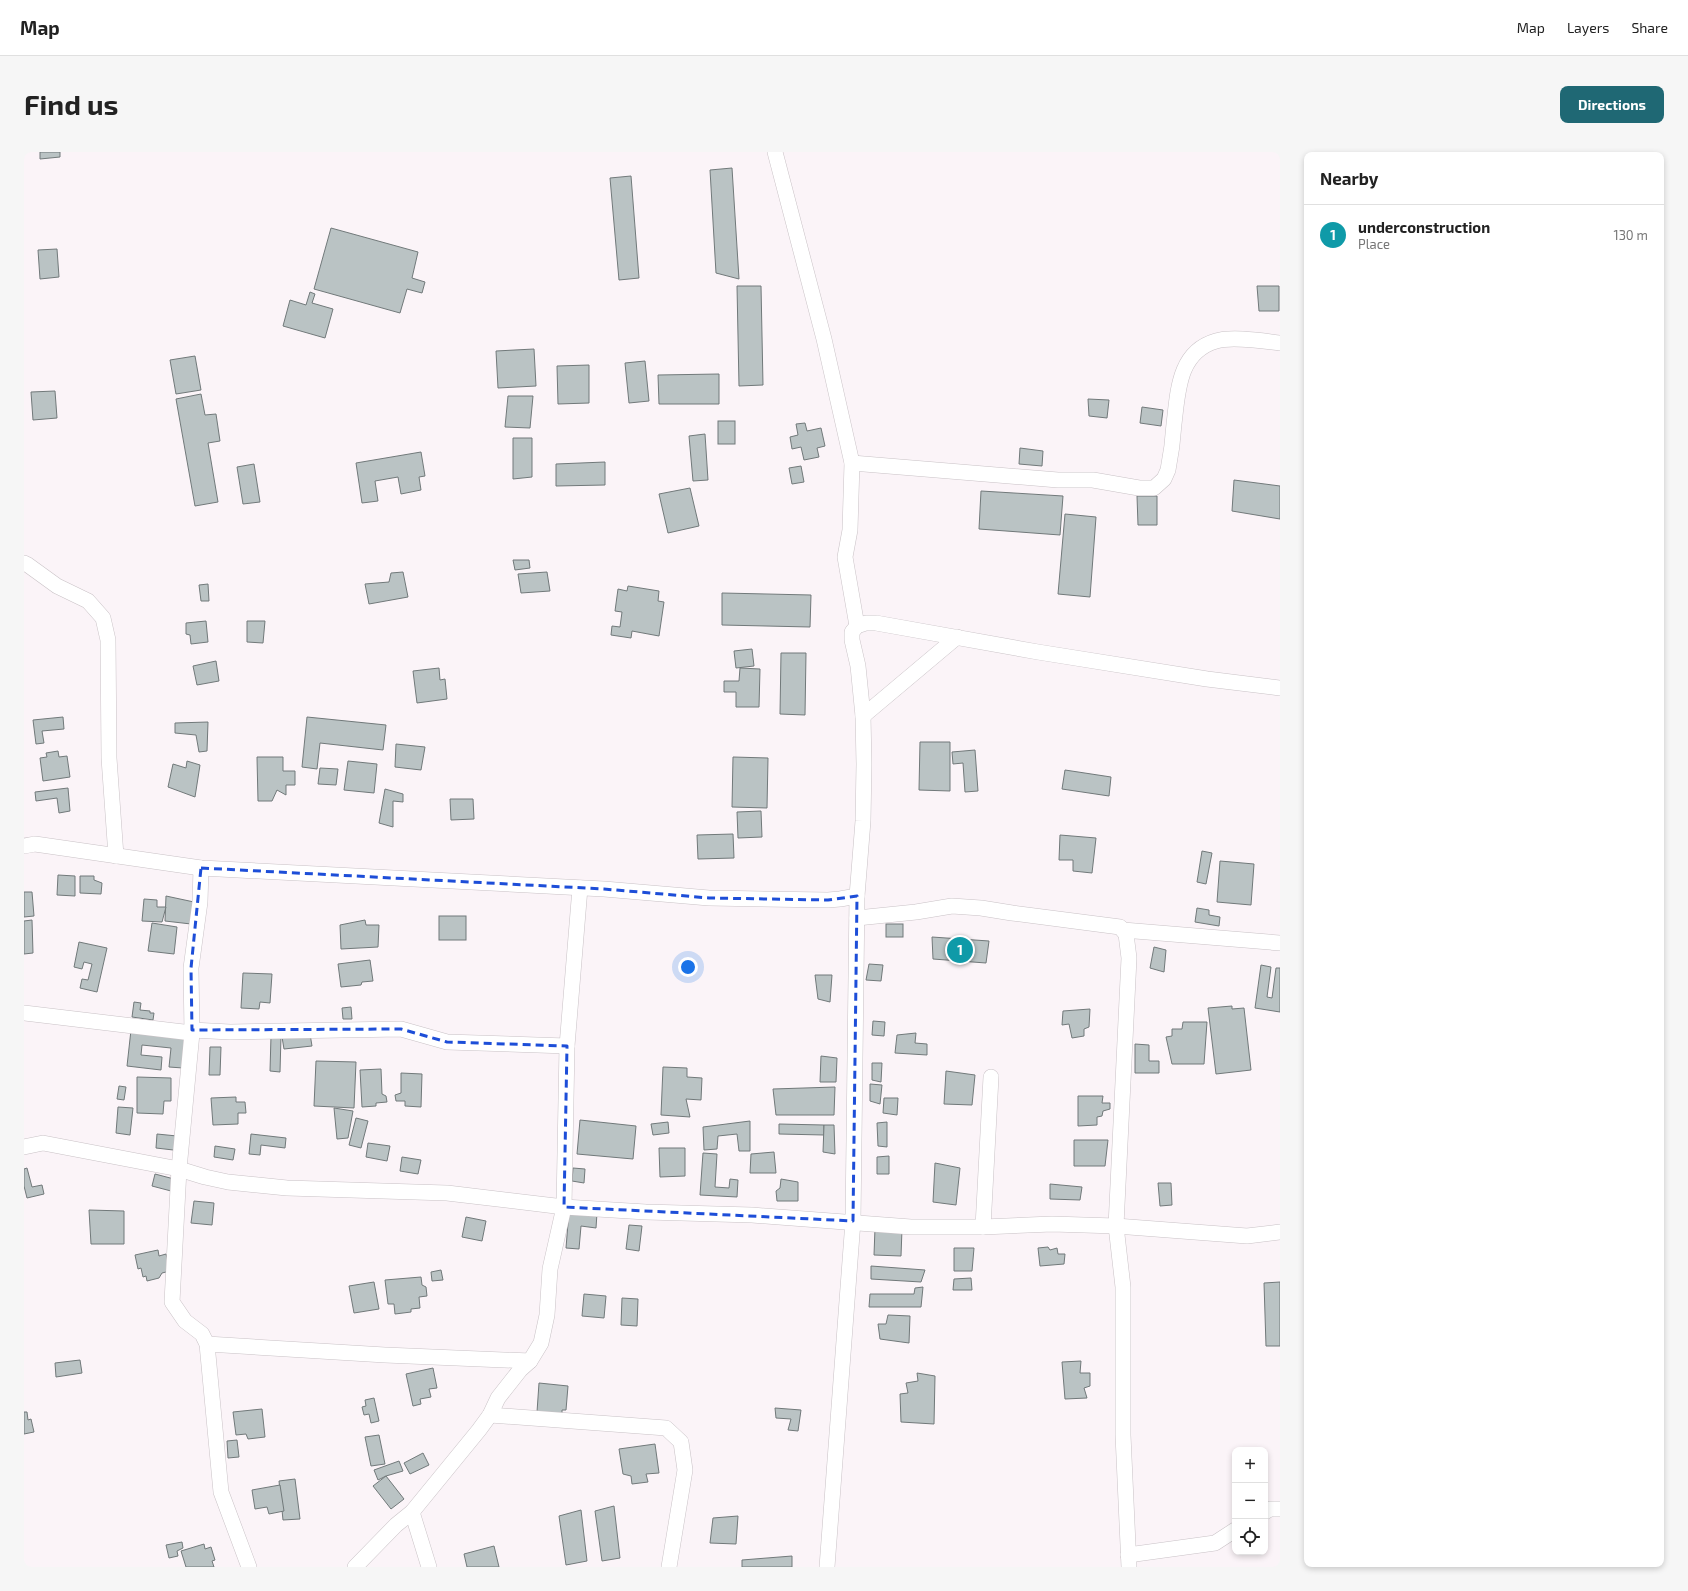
<!DOCTYPE html>
<meta charset="utf-8">
<style>
body{margin:0;font-family:"Exo 2",sans-serif;background:#f6f6f6;color:#222}
.controls{position:absolute;right:12px;bottom:12px;display:grid;overflow:hidden;border-radius:8px;box-shadow:0 2px 6px #0003}
.controls button{width:36px;height:36px;display:grid;place-items:center;padding:0;border:0;border-bottom:1px solid #e0e0e0;background:#fff;color:#222;font:20px sans-serif}
.you{position:absolute;left:664px;top:815px;width:14px;height:14px;margin:-10px;border:3px solid #fff;border-radius:50%;background:#1a73e8;box-shadow:0 0 0 6px #1a73e833}
.badge{display:grid;place-items:center;width:26px;height:26px;border-radius:50%;background:#1f6874;color:#fff;font-size:13px;font-weight:700}
.pin{position:absolute;translate:-50% -50%;border:2px solid #fff;box-shadow:0 1px 4px #0006}
.list{margin:0;padding:0;list-style:none}
h2{display:flex;justify-content:space-between;align-items:center;height:52px;margin:0;padding:0 16px;font-size:17px}
h2 small{font-size:13px;font-weight:400;color:#767676}
.list li{display:grid;grid-template-columns:26px 1fr auto;gap:12px;align-items:center;box-sizing:border-box;height:60px;padding:0 16px;border-top:1px solid #e0e0e0}
.list b{display:block;font-size:15px;white-space:nowrap}
.list p{margin:0;font-size:13px;white-space:nowrap;color:#767676}
.list em{font-size:13px;font-style:normal;color:#767676}
.icon{flex:none;width:22px;height:22px;fill:none;stroke:currentColor;stroke-width:2;stroke-linecap:round;stroke-linejoin:round}
.map{position:relative;flex:none;width:1256px;height:1415px;overflow:hidden;border-radius:8px}
header{display:flex;align-items:center;gap:24px;box-sizing:border-box;height:56px;padding:0 20px;background:#fff;border-bottom:1px solid #e0e0e0}
header strong{font-size:19px}
nav{display:flex;gap:22px;margin-inline-start:auto;font-size:14px}
.intro{display:flex;align-items:center;justify-content:space-between;box-sizing:border-box;height:96px;padding:0 24px}
h1{margin:0;font-size:28px}
.button{padding:10px 18px;border-radius:8px;background:#1f6874;color:#fff;font-size:14px;font-weight:700}
main{display:flex;gap:24px;padding:0 24px}
aside{flex:1;background:#fff;border-radius:8px;box-shadow:0 2px 6px #0003}
.map>svg:first-child{display:block}
.building{fill:#bac3c4;stroke:#71797a}
.lines{fill:none;stroke-linecap:round;stroke-linejoin:round}
.minor-casing{stroke:#c9c2c6;stroke-width:16}
.minor{stroke:#fff;stroke-width:15}
.marked{fill:none;stroke:#1d4ed8;stroke-width:3;stroke-dasharray:8 5;stroke-linejoin:round}
</style>
<header>
<strong>Map</strong>
<nav><a>Map</a><a>Layers</a><a>Share</a></nav>
</header>
<div class="intro"><h1>Find us</h1><a class="button">Directions</a></div>
<main>
<div class="map">
<svg width="1256" height="1415" viewBox="0 0 1256 1415">
<rect width="100%" height="100%" fill="#fbf4f8"/>
<g class="building">
<polygon points="16,0 36,0 36,5 16,7"/>
<polygon points="708,16 715,127 692,121 686,18"/>
<polygon points="607,24 615,126 595,128 586,26"/>
<polygon points="307,76 394,100 388,126 401,130 398,141 383,137 376,161 290,137"/>
<polygon points="33,97 35,125 16,127 14,98"/>
<polygon points="713,134 737,134 739,233 715,234"/>
<polygon points="1233,134 1255,134 1255,159 1235,159"/>
<polygon points="286,140 291,142 288,151 309,157 301,186 259,174 266,148 282,153"/>
<polygon points="510,197 512,234 474,236 472,199"/>
<polygon points="171,204 177,238 152,242 146,208"/>
<polygon points="621,209 625,249 605,251 601,211"/>
<polygon points="565,213 565,251 534,252 533,214"/>
<polygon points="695,222 695,252 635,252 634,223"/>
<polygon points="31,239 33,266 9,268 7,240"/>
<polygon points="177,242 181,263 192,262 196,289 184,291 194,350 171,354 152,247"/>
<polygon points="484,244 509,244 506,276 481,275"/>
<polygon points="1064,247 1085,248 1083,266 1065,264"/>
<polygon points="1118,255 1139,258 1137,274 1116,271"/>
<rect x="694" y="269" width="17" height="23"/>
<polygon points="781,271 783,279 797,276 801,294 793,296 795,305 780,308 777,295 768,297 766,285 774,283 772,272"/>
<polygon points="681,282 684,328 669,329 665,284"/>
<polygon points="489,286 508,286 508,325 489,327"/>
<polygon points="996,296 1019,299 1018,314 995,312"/>
<polygon points="397,300 401,324 395,325 397,338 377,342 374,325 351,329 354,349 338,351 332,311"/>
<polygon points="581,310 581,333 532,334 532,312"/>
<polygon points="230,312 236,350 219,352 213,315"/>
<polygon points="777,314 780,330 768,332 765,316"/>
<polygon points="1210,328 1256,334 1256,367 1208,359"/>
<polygon points="666,336 675,374 644,381 635,342"/>
<polygon points="957,339 1039,344 1036,383 955,377"/>
<polygon points="1113,344 1133,344 1133,373 1114,373"/>
<polygon points="1041,362 1072,365 1066,445 1034,442"/>
<polygon points="489,408 505,408 506,416 491,418"/>
<polygon points="379,420 384,445 345,452 341,432 365,430 367,421"/>
<polygon points="523,420 526,439 497,441 494,422"/>
<polygon points="184,432 185,449 177,449 175,433"/>
<polygon points="604,434 635,439 634,449 640,450 635,484 608,479 607,486 587,483 588,474 596,475 598,460 591,459 594,437 603,439"/>
<polygon points="698,441 787,443 786,475 698,473"/>
<polygon points="182,469 184,490 167,492 166,483 162,482 162,471"/>
<polygon points="223,469 241,469 239,491 223,490"/>
<polygon points="728,497 730,514 712,516 710,499"/>
<polygon points="757,501 782,501 781,563 756,562"/>
<polygon points="192,509 195,529 173,533 169,514"/>
<polygon points="415,516 416,528 421,527 423,547 393,551 389,519"/>
<polygon points="716,516 736,517 735,555 712,555 712,540 700,540 700,529 715,529"/>
<polygon points="39,565 40,577 18,579 20,591 12,592 9,568"/>
<polygon points="283,565 362,573 359,598 296,591 293,617 278,615"/>
<polygon points="184,570 183,599 175,600 172,583 151,581 151,571"/>
<polygon points="896,590 926,590 926,639 895,638"/>
<polygon points="372,592 401,595 397,618 371,615"/>
<polygon points="951,598 954,639 941,640 939,611 929,612 928,600"/>
<polygon points="34,599 35,605 43,604 46,625 19,629 16,606 23,605 22,601"/>
<polygon points="233,605 259,605 259,619 271,619 271,633 262,633 262,643 253,638 248,649 234,649"/>
<polygon points="709,605 744,606 743,656 708,655"/>
<polygon points="163,609 176,613 171,645 144,635 149,612 162,616"/>
<polygon points="324,609 353,612 350,641 320,638"/>
<polygon points="296,616 314,617 312,633 294,632"/>
<polygon points="1041,618 1087,625 1085,644 1038,637"/>
<polygon points="44,636 46,659 35,661 33,646 12,649 11,640"/>
<polygon points="361,637 379,642 379,650 369,649 369,675 355,671"/>
<polygon points="426,647 449,647 450,667 427,668"/>
<polygon points="737,659 738,685 714,686 713,660"/>
<polygon points="709,682 710,706 674,707 673,683"/>
<polygon points="1036,683 1072,686 1068,721 1049,719 1049,708 1035,708"/>
<polygon points="1178,699 1188,701 1182,732 1173,730"/>
<polygon points="1196,709 1230,712 1227,753 1193,750"/>
<polygon points="34,723 51,724 51,744 33,743"/>
<polygon points="56,724 70,724 70,728 78,731 77,742 56,741"/>
<polygon points="0,740 8,740 10,764 0,765"/>
<polygon points="142,744 170,750 167,772 141,769"/>
<polygon points="120,747 133,748 133,755 142,755 138,770 118,769"/>
<polygon points="1173,756 1185,758 1185,763 1196,765 1195,774 1171,770"/>
<rect x="415" y="764" width="27" height="24"/>
<polygon points="8,768 9,801 0,802 0,769"/>
<polygon points="341,768 342,773 355,773 354,795 317,797 316,773"/>
<polygon points="128,771 153,775 150,802 124,799"/>
<rect x="862" y="772" width="17" height="13"/>
<polygon points="908,785 965,789 962,811 909,807"/>
<polygon points="55,790 83,796 73,840 56,836 58,827 64,828 68,812 60,810 58,817 50,815"/>
<polygon points="1130,795 1142,798 1140,820 1126,816"/>
<polygon points="346,808 349,829 338,830 337,833 317,835 314,812"/>
<polygon points="845,812 859,813 857,829 842,828"/>
<polygon points="1237,813 1247,815 1243,845 1248,846 1252,816 1256,816 1256,860 1231,856"/>
<polygon points="219,821 248,822 246,851 236,850 235,857 217,856"/>
<polygon points="791,823 808,823 806,850 794,847"/>
<polygon points="110,850 117,851 116,858 126,859 126,861 130,861 129,868 108,865"/>
<polygon points="1208,854 1208,857 1220,856 1227,918 1192,922 1184,856"/>
<polygon points="327,855 328,867 319,867 318,856"/>
<polygon points="1066,857 1065,875 1060,877 1060,884 1048,886 1045,872 1038,873 1039,859"/>
<polygon points="849,869 861,870 860,884 848,883"/>
<polygon points="1159,870 1183,870 1180,912 1148,912 1142,885 1148,884 1148,877 1158,877"/>
<polygon points="107,878 162,884 159,916 145,915 147,896 118,893 117,903 138,905 137,918 103,914"/>
<polygon points="892,881 891,891 903,892 903,903 871,901 873,883"/>
<polygon points="286,882 288,894 260,897 258,885"/>
<polygon points="247,884 257,884 256,920 246,919"/>
<polygon points="1111,892 1125,893 1125,909 1135,909 1135,921 1111,921"/>
<polygon points="186,895 197,895 196,923 185,923"/>
<polygon points="797,904 813,906 812,930 796,930"/>
<polygon points="292,909 332,910 330,956 290,954"/>
<polygon points="848,911 858,911 857,930 848,928"/>
<polygon points="639,915 663,916 663,925 678,926 677,948 662,947 666,965 637,963"/>
<polygon points="357,917 358,942 362,944 363,950 352,951 352,954 338,955 336,918"/>
<polygon points="922,919 951,923 948,953 920,952"/>
<polygon points="377,921 398,922 397,955 381,954 381,949 372,949 371,943 377,941"/>
<polygon points="113,925 147,926 147,949 140,949 139,962 113,961"/>
<polygon points="846,932 858,933 856,952 846,949"/>
<polygon points="95,934 102,935 100,948 93,947"/>
<polygon points="811,935 810,963 752,963 749,937"/>
<polygon points="1054,944 1079,944 1078,951 1086,951 1086,957 1079,959 1078,964 1073,965 1073,973 1054,974"/>
<polygon points="212,945 212,950 221,950 222,961 214,961 214,972 189,973 187,946"/>
<polygon points="860,946 874,946 873,963 859,961"/>
<polygon points="94,955 109,956 106,983 92,981"/>
<polygon points="310,956 329,959 324,986 313,987"/>
<polygon points="332,966 344,969 337,996 325,993"/>
<polygon points="556,968 612,974 609,1007 553,1002"/>
<polygon points="726,969 726,999 715,999 713,982 694,984 693,997 680,998 679,975"/>
<polygon points="644,970 645,981 629,983 627,972"/>
<polygon points="863,970 863,995 854,994 853,971"/>
<polygon points="755,972 800,973 800,983 755,982"/>
<polygon points="800,973 810,973 811,1002 799,1000"/>
<polygon points="133,982 153,984 158,999 132,996"/>
<polygon points="227,982 262,986 261,996 237,993 236,1003 225,1002"/>
<polygon points="1050,988 1084,988 1081,1014 1050,1014"/>
<polygon points="344,991 366,994 363,1009 342,1005"/>
<polygon points="191,994 211,997 209,1008 190,1005"/>
<polygon points="635,996 661,996 661,1024 636,1025"/>
<polygon points="750,1000 752,1021 726,1021 727,1002"/>
<polygon points="679,1001 693,1002 691,1035 705,1036 706,1027 714,1028 713,1045 676,1043"/>
<polygon points="865,1004 865,1022 853,1022 853,1005"/>
<polygon points="378,1005 397,1008 394,1022 376,1019"/>
<polygon points="911,1011 936,1016 932,1053 909,1050"/>
<polygon points="3,1016 8,1035 18,1033 20,1042 3,1046 0,1034 0,1017"/>
<polygon points="549,1016 561,1017 560,1031 548,1029"/>
<polygon points="131,1022 150,1027 147,1039 128,1034"/>
<polygon points="757,1027 774,1030 774,1049 753,1049 752,1039 756,1036"/>
<polygon points="1134,1031 1147,1031 1148,1053 1136,1054"/>
<polygon points="1026,1032 1058,1035 1056,1048 1026,1047"/>
<polygon points="170,1049 190,1051 188,1073 167,1071"/>
<polygon points="65,1058 100,1059 100,1092 67,1092"/>
<polygon points="545,1059 573,1061 572,1076 557,1074 555,1097 542,1096"/>
<polygon points="442,1065 462,1069 458,1089 438,1085"/>
<polygon points="605,1073 618,1074 615,1099 602,1097"/>
<polygon points="851,1076 878,1077 877,1104 850,1103"/>
<polygon points="1024,1095 1026,1098 1033,1096 1034,1102 1041,1102 1040,1112 1016,1114 1014,1096"/>
<polygon points="930,1096 950,1096 948,1119 930,1119"/>
<polygon points="134,1098 135,1104 142,1102 146,1119 138,1121 135,1126 123,1129 122,1124 119,1125 117,1116 114,1117 111,1103"/>
<polygon points="847,1114 901,1118 897,1130 847,1127"/>
<polygon points="417,1118 419,1128 408,1129 407,1120"/>
<polygon points="397,1125 398,1133 402,1135 403,1144 395,1145 396,1156 387,1157 387,1160 371,1162 370,1152 364,1152 361,1128"/>
<polygon points="947,1126 948,1138 929,1138 930,1127"/>
<polygon points="350,1130 355,1157 330,1161 325,1134"/>
<polygon points="1256,1130 1256,1194 1242,1194 1240,1131"/>
<polygon points="899,1135 897,1155 845,1155 846,1142 890,1142 891,1136"/>
<polygon points="560,1142 582,1144 580,1166 558,1164"/>
<polygon points="598,1146 614,1147 613,1174 597,1173"/>
<polygon points="864,1163 886,1164 885,1191 856,1187 854,1172 862,1172"/>
<polygon points="56,1208 58,1221 32,1225 31,1211"/>
<polygon points="1057,1209 1056,1221 1066,1221 1066,1234 1060,1236 1063,1246 1041,1247 1038,1210"/>
<polygon points="409,1216 413,1236 405,1237 407,1245 396,1247 397,1252 389,1254 382,1222"/>
<polygon points="893,1221 911,1224 910,1272 877,1270 876,1242 884,1241 882,1231 894,1229"/>
<polygon points="515,1231 544,1234 542,1258 538,1258 538,1262 513,1260"/>
<polygon points="350,1246 355,1269 347,1271 345,1262 340,1263 338,1255 342,1254 341,1248"/>
<polygon points="751,1256 777,1258 774,1279 764,1278 767,1267 752,1266"/>
<polygon points="238,1257 241,1285 224,1287 222,1282 212,1283 209,1260"/>
<polygon points="0,1260 3,1260 4,1268 7,1267 10,1280 0,1282"/>
<polygon points="355,1283 361,1312 347,1314 341,1285"/>
<polygon points="213,1288 215,1305 204,1306 203,1289"/>
<polygon points="631,1292 635,1321 622,1322 624,1330 608,1332 607,1324 599,1322 595,1297"/>
<polygon points="399,1301 405,1313 386,1322 380,1311"/>
<polygon points="375,1309 379,1319 362,1324 354,1328 350,1318"/>
<polygon points="362,1324 380,1347 367,1357 349,1334"/>
<polygon points="271,1327 276,1367 259,1368 255,1329"/>
<polygon points="256,1333 260,1359 245,1362 243,1355 231,1357 228,1338"/>
<polygon points="590,1354 596,1406 578,1409 571,1359"/>
<polygon points="557,1358 563,1409 542,1413 535,1364"/>
<polygon points="714,1364 712,1392 686,1391 689,1366"/>
<polygon points="158,1390 159,1396 153,1399 154,1404 145,1406 142,1393"/>
<polygon points="180,1392 181,1397 187,1395 191,1408 188,1409 190,1415 162,1415 157,1399"/>
<polygon points="470,1394 475,1415 443,1415 440,1402"/>
<polygon points="768,1404 768,1415 718,1415 718,1408"/>
</g>
<g class="lines">
<g class="minor-casing">
<g id="minor">
<polyline points="751,0 800,187 828,311 826,378 821,405 833,474"/>
<path d="M828,311l206,17h35l46,8h15l10,-9 4,-9c3,-15 5,-30 6,-46 4,-32 4,-72 42,-83 16,-5 47,0 64,2"/>
<polyline points="0,411 4,413 33,434 64,449 79,466 84,488 85,606 92,704"/>
<polyline points="839,564 933,485"/>
<polyline points="0,694 11,692 177,716 580,737 685,746 804,748 816,747 833,744"/>
<polyline points="177,716 176,750 167,816 168,881 155,1017 148,1150 161,1169 178,1182 183,1192 197,1340 225,1415"/>
<polyline points="833,766 892,760 928,754 957,756 988,761 1096,775 1102,782 1105,806 1092,1074 1099,1135 1099,1283 1105,1415"/>
<polyline points="1099,778 1256,791"/>
<polyline points="0,861 168,881"/>
<polyline points="168,878 206,880 377,877 423,890 543,894"/>
<polyline points="0,995 19,991 155,1017 181,1025 204,1030 263,1036 423,1041 540,1055 622,1060 728,1063 887,1075 959,1075 1028,1072 1092,1074 1223,1084 1256,1080"/>
<polyline points="959,1075 967,925"/>
<polyline points="183,1192 361,1203 506,1209"/>
<polyline points="466,1263 642,1276 657,1290 661,1318 645,1415"/>
<polyline points="388,1360 405,1415"/>
<polyline points="1241,1360 1246,1357 1256,1357"/>
<polyline points="1104,1403 1191,1391 1211,1378"/>
<polyline points="331,1415 372,1373 388,1360 455,1278 466,1263 474,1246 496,1218 506,1209 517,1191 523,1163 526,1117 540,1055 543,894 556,736"/>
<polyline points="803,1415 829,1069 833,744 839,669 840,612 839,564 834,514 828,488 828,480 833,474 842,471 852,471 1014,500 1183,527 1256,536"/>
</g>
</g>
<use href="#minor" class="minor"/>
</g>
<path class="marked" d="M177,716l403,21 105,9 119,2 29,-4 -4,325 -289,-14 3,-161 -120,-4 -46,-13 -209,1 -1,-62z"/>
</svg>
<div class="controls">
<button>+</button>
<button>−</button>
<button><svg class="icon" aria-label="locate" viewBox="0 0 24 24"><circle cx="12" cy="12" r="6"/><path d="M12 2v4M12 18v4M2 12h4M18 12h4"/></svg></button>
</div>
<div class="you"></div>
<div class="pin badge" style="left:936px;top:798px;background:#0f9aa8">1</div>
</div>
<aside>
<h2>Nearby<small></small></h2>
<ul class="list">
<li><span class="badge" style="background:#0f9aa8">1</span><div><b>underconstruction</b><p>Place</p></div><em>130 m</em></li>
</ul>
</aside>
</main>
